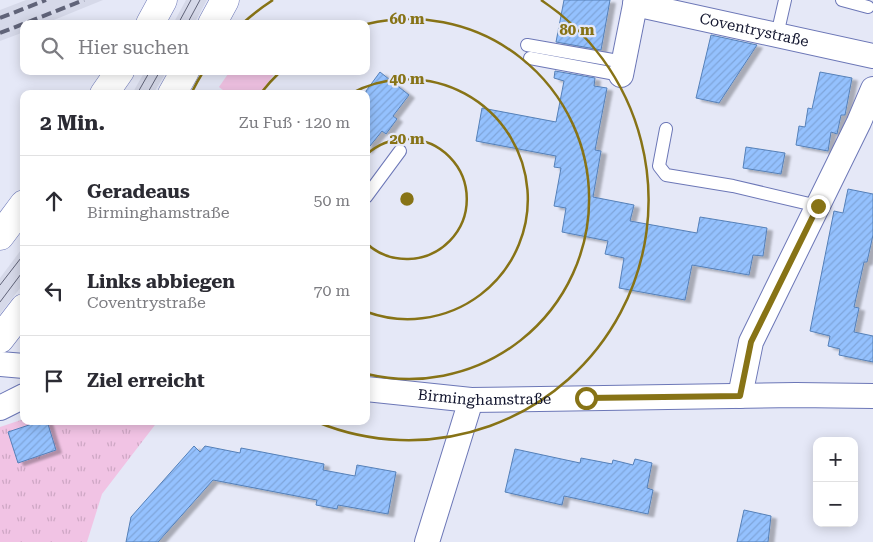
<!DOCTYPE html>
<html lang="de">
<meta charset="utf-8">
<style>
body{margin:0;font-family:"Roboto Serif",serif;background:#f7f7f7;color:#2b2b33}
.controls{position:absolute;right:15px;bottom:15px;display:grid;overflow:hidden;border-radius:10px;box-shadow:0 2px 12px #0003}
.controls button{width:45px;height:45px;display:grid;place-items:center;padding:0;border:0;border-bottom:1px solid #e1e1e2;background:#fff;color:#2b2b33;font:25px sans-serif}
.stop{position:absolute;width:15px;height:15px;margin:-11px;border:4px solid #877316;border-radius:50%;background:#fff}
.stop.end{background:#877316;border-color:#fff;box-shadow:0 1px 5px #0008}
.list{margin:0;padding:0;list-style:none}
h2{display:flex;justify-content:space-between;align-items:center;height:65px;margin:0;padding:0 20px;font-size:21px}
h2 small{font-size:16px;font-weight:400;color:#7c7c81}
.list li{display:grid;grid-template-columns:32px 1fr auto;gap:15px;align-items:center;box-sizing:border-box;height:90px;padding:0 20px;border-top:1px solid #e1e1e2}
.list b{display:block;font-size:19px;white-space:nowrap}
.list p{margin:0;font-size:16px;white-space:nowrap;color:#7c7c81}
.list em{font-size:16px;font-style:normal;color:#7c7c81}
.icon{flex:none;width:28px;height:28px;fill:none;stroke:currentColor;stroke-width:2;stroke-linecap:round;stroke-linejoin:round}
.map{position:relative;flex:none;width:873px;height:542px;overflow:hidden}
.search{position:absolute;background:#fff;box-shadow:0 2px 12px #0003;left:20px;top:20px;width:350px;height:55px;display:flex;align-items:center;gap:12px;box-sizing:border-box;padding:0 18px;border-radius:10px;color:#7c7c81;font-size:19px}
.panel{position:absolute;background:#fff;box-shadow:0 2px 12px #0003;left:20px;top:90px;width:350px;height:335px;border-radius:10px}
.map>svg:first-child{display:block}
.built{fill:#d6d9e9}
.grass{fill:url(#grass-tufts)}
.garden{fill:#f1c3e4}
.building{fill:url(#building-hatch);stroke:#5580b8;filter:url(#shadow)}
.lines{fill:none;stroke-linecap:round;stroke-linejoin:round}
.lane-casing{stroke:#6c77b7;stroke-width:14}
.street-casing{stroke:#6c77b7;stroke-width:26}
.secondary-casing{stroke:#6c77b7;stroke-width:29}
.lane{stroke:#fff;stroke-width:12}
.street{stroke:#fff;stroke-width:24}
.secondary{stroke:#fff;stroke-width:28}
.tram{stroke:#606378;stroke-width:1}
.rail{stroke:#606378;stroke-width:4;stroke-dasharray:10 5;stroke-linecap:butt}
.route{stroke:#877316;stroke-width:6}
.ring{fill:none;stroke:#877316;stroke-width:2.5}
.labels{text-anchor:middle;stroke-width:4.5;stroke-linejoin:round;paint-order:stroke}
.street-label{font-size:15px;fill:#11142d;stroke:#e5e8f7}
.centre{fill:#877316;stroke:#e5e8f7;stroke-width:2.5}
.ring-label{font-size:15px;text-anchor:middle;font-weight:bold;fill:#877316;stroke:#e5e8f7;stroke-width:4.5;stroke-linejoin:round;paint-order:stroke}
</style>
<div class="map">
<svg width="873" height="542" viewBox="0 0 873 542">
<defs>
<pattern id="grass-tufts" width="24" height="20" patternUnits="userSpaceOnUse" patternTransform="scale(1.25)"><rect width="24" height="20" fill="#f1c3e4"/><path d="M3 7l-1-3M5 7V3M7 7l1-3M15 17l-1-3M17 17v-4M19 17l1-3" fill="none" stroke="#cea7c4"/></pattern>
<pattern id="building-hatch" width="6" height="6" patternUnits="userSpaceOnUse" patternTransform="scale(1.25)"><rect width="6" height="6" fill="#94c1fe"/><path d="M-1 1l2-2M0 6l6-6M5 7l2-2" fill="none" stroke="#7fa5da"/></pattern>
<filter id="shadow"><feDropShadow dx="5.5" dy="3" stdDeviation="1" flood-color="#0004"/></filter>
</defs>
<rect width="100%" height="100%" fill="#e5e8f7"/>
<g class="built">
<polygon points="26,0 103,0 44,24 24,24 24,32 0,41 0,10"/>
<polygon points="186,0 207,0 194,24 173,24"/>
<polygon points="145,71 167,71 153,94 132,94"/>
<polygon points="24,246 24,283 0,314 0,278"/>
</g>
<polygon class="grass" points="24,419 24,421 158,421 102,494 87,542 0,542 0,427"/>
<polygon class="garden" points="230,71 276,71 260,94 228,94 219,87"/>
<g class="building">
<polygon points="564,0 610,0 601,50 556,42"/>
<polygon points="711,35 757,45 719,103 696,98"/>
<polygon points="555,71 595,78 594,86 607,88 595,150 601,151 593,197 634,205 630,221 697,233 700,217 767,228 763,256 753,255 749,275 692,265 685,300 619,288 624,258 605,254 608,241 562,232 566,208 554,206 561,168 554,167 556,156 476,141 482,108 556,122 564,81 554,78"/>
<polygon points="380,72 409,95 393,116 397,119 386,134 382,131 366,151 366,91"/>
<polygon points="820,72 852,78 845,115 841,115 837,134 831,132 828,151 796,145 799,126 805,127 808,108 812,109"/>
<polygon points="746,147 785,153 781,174 743,168"/>
<polygon points="848,189 873,194 873,235 867,262 864,262 854,307 859,308 854,332 873,336 873,362 839,355 840,349 828,346 830,336 810,331 834,211 843,213"/>
<polygon points="41,421 47,421 56,450 18,463 8,432"/>
<polygon points="194,446 200,452 205,446 240,453 241,448 324,464 323,470 355,476 357,465 396,472 388,514 338,505 337,509 316,505 317,500 213,480 158,542 126,542 131,517"/>
<polygon points="515,449 580,463 581,458 612,464 613,460 633,465 635,459 652,463 647,488 653,490 648,514 564,496 562,505 505,492"/>
<polygon points="744,510 771,516 768,542 737,542"/>
</g>
<g class="lines">
<g class="lane-casing">
<g id="lane">
<polyline points="842,0 868,7"/>
<polyline points="777,35 785,0"/>
<polyline points="527,45 624,62"/>
<polyline points="530,58 621,75"/>
<polyline points="666,129 659,166 666,175 733,186 818,206"/>
<polyline points="366,197 400,151"/>
</g>
</g>
<g class="street-casing">
<g id="street">
<path id="s1" d="M635,4l238,52"/>
<polyline points="621,75 636,0"/>
<polyline points="0,364 24,366"/>
<path id="s2" d="M366,389l105,11 325,-5 77,1"/>
<polyline points="740,396 751,342 859,122 873,89"/>
<polyline points="0,408 24,396"/>
<polyline points="427,542 471,400"/>
</g>
</g>
<g class="secondary-casing">
<g id="secondary">
<polyline points="150,24 163,0"/>
<polyline points="212,24 225,0"/>
<polyline points="104,94 120,71"/>
<polyline points="172,94 185,71"/>
<polyline points="0,236 24,204"/>
<polyline points="0,339 24,308"/>
</g>
</g>
<use href="#lane" class="lane"/>
<use href="#street" class="street"/>
<use href="#secondary" class="secondary"/>
<g class="tram">
<polyline points="178,24 191,0"/>
<polyline points="187,24 200,0"/>
<polyline points="137,94 150,71"/>
<polyline points="147,94 160,71"/>
<polyline points="0,285 24,254"/>
<polyline points="0,302 24,270"/>
</g>
<g class="rail">
<polyline points="0,18 46,0"/>
<polyline points="0,33 84,0"/>
</g>
</g>
<g class="lines">
<polyline class="route" points="586,398 740,396 751,342 818,206"/>
</g>
<g class="ring">
<path d="M366 155A60 60 0 1 1 366 243"/>
<path d="M350 94A120 120 0 1 1 367 312"/>
<path d="M261 93A180 180 0 0 1 280 72M367 24A180 180 0 1 1 367 374"/>
<path d="M192 92A240 240 0 0 1 203 72M243 23A240 240 0 0 1 273 0M541 0A240 240 0 0 1 317 422"/>
</g>
<g class="labels">
<g class="street-label">
<text dy="5" stroke="none"><textPath href="#s1" startOffset="122">Coventrystraße</textPath></text>
<text dy="5" stroke="none"><textPath href="#s2" startOffset="119">Birminghamstraße</textPath></text>
</g>
</g>
<circle cx="407" cy="199" r="8" class="centre"/>
<g class="ring-label">
<text x="407" y="24">60 m</text>
<text x="577" y="35">80 m</text>
<text x="407" y="84">40 m</text>
<text x="407" y="144">20 m</text>
</g>
</svg>
<div class="controls">
<button>+</button>
<button>−</button>
</div>
<div class="stop" style="left:586px;top:398px"></div>
<div class="stop end" style="left:818px;top:206px"></div>
<div class="search"><svg class="icon" aria-label="search" viewBox="0 0 24 24"><circle cx="10" cy="10" r="6"/><path d="M15 15l6 6"/></svg>Hier suchen</div>
<section class="panel">
<h2>2 Min.<small>Zu Fuß · 120 m</small></h2>
<ul class="list">
<li><svg class="icon" aria-label="ahead" viewBox="0 0 24 24"><path d="M12 20V5M6 11l6-6 6 6"/></svg><div><b>Geradeaus</b><p>Birminghamstraße</p></div><em>50 m</em></li>
<li><svg class="icon" aria-label="left" viewBox="0 0 24 24"><path d="M17 20v-9H6M10 6l-5 5 5 5"/></svg><div><b>Links abbiegen</b><p>Coventrystraße</p></div><em>70 m</em></li>
<li><svg class="icon" aria-label="arrive" viewBox="0 0 24 24"><path d="M6 21V4h12l-3 4 3 4H6"/></svg><div><b>Ziel erreicht</b></div></li>
</ul>
</section>
</div>
